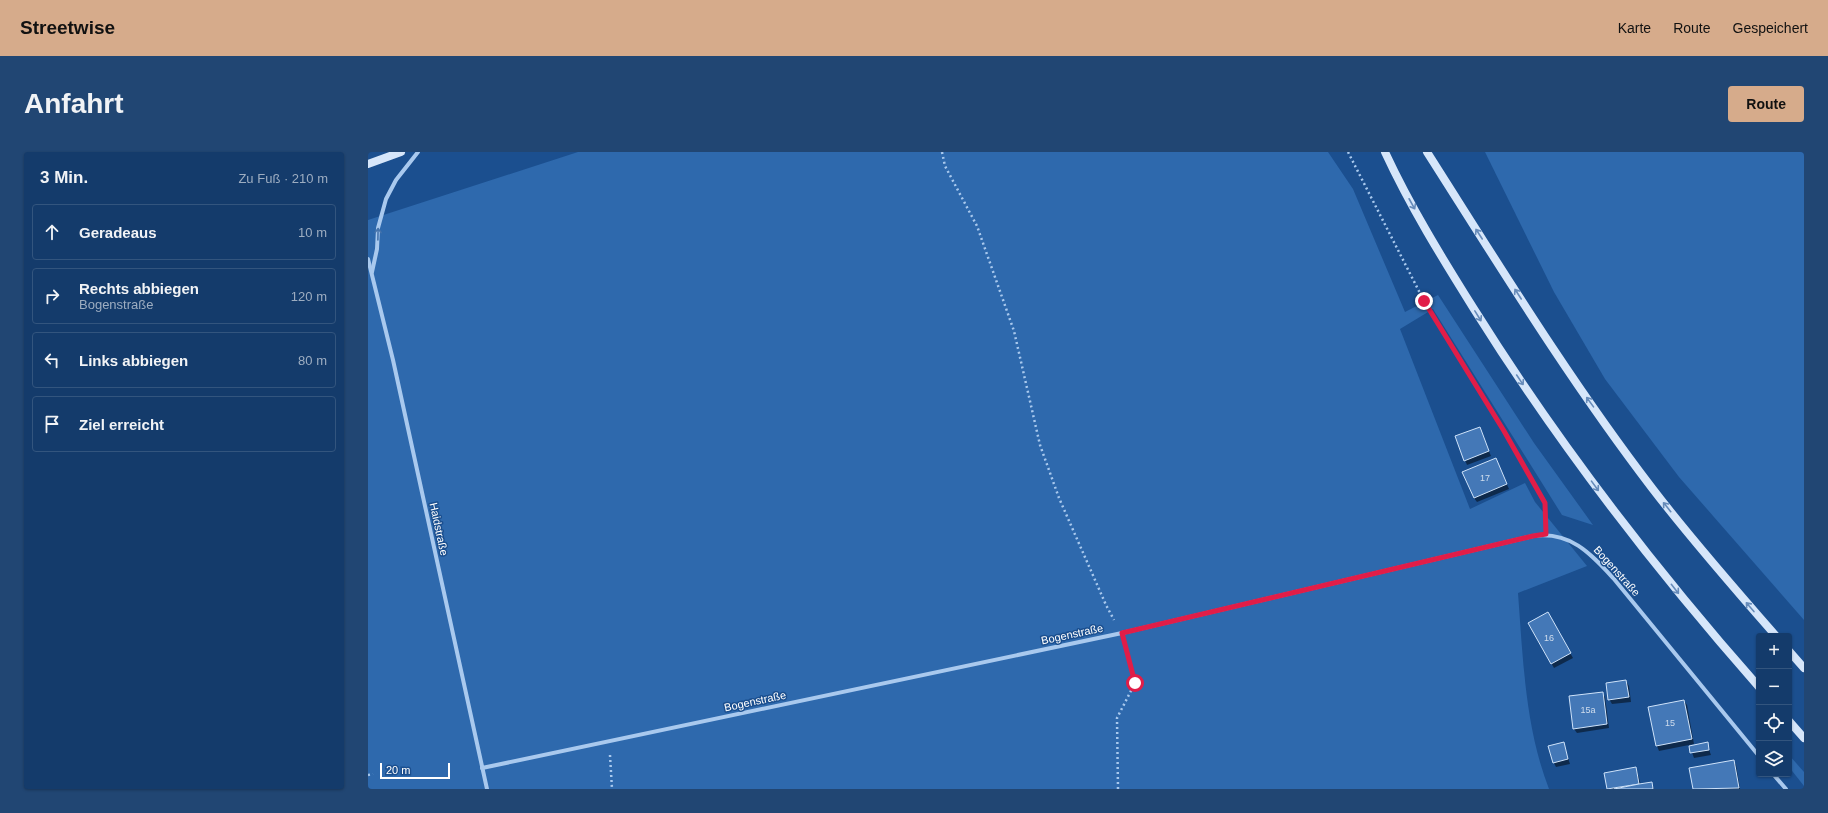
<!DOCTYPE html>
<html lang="de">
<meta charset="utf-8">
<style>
body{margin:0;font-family:Arial,sans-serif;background:#214673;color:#f1f3f6}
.controls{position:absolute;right:12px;bottom:12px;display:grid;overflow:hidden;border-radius:4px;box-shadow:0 1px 3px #0004}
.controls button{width:36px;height:36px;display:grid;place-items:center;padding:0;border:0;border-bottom:1px solid #33557e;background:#143b6b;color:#f1f3f6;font:20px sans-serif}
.scale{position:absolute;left:12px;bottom:10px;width:70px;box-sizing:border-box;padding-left:4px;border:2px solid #fff;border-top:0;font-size:11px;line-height:14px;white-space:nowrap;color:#fff;-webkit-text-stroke:3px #1b4f8f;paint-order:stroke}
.stop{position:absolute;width:12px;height:12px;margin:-9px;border:3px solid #e11d48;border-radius:50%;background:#fff}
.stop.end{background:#e11d48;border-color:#fff;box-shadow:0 1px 4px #0008}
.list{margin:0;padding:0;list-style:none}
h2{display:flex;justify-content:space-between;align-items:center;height:52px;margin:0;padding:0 16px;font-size:17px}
h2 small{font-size:13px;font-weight:400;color:#9dadc1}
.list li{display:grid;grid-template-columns:26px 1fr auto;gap:12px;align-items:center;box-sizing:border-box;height:56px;margin:0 8px 8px;padding:0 8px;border:1px solid #33557e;border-radius:4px}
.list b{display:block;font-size:15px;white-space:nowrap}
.list p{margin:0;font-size:13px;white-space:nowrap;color:#9dadc1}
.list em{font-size:13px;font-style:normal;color:#9dadc1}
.icon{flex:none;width:22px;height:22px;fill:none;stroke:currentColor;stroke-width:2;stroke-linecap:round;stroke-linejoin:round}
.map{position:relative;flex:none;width:1436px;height:637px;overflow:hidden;border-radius:4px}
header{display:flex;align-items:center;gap:24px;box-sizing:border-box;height:56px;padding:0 20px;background:#d6ab8b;color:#111}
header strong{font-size:19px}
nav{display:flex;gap:22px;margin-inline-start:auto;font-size:14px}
.intro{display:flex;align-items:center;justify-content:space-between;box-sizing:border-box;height:96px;padding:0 24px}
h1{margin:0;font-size:28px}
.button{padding:10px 18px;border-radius:4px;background:#d6ab8b;color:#111;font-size:14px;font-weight:700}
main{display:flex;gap:24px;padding:0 24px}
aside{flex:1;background:#143b6b;border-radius:4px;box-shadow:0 1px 3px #0004}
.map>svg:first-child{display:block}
.green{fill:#2e69ad}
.shadow{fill:#0007}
.building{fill:#4478b7;stroke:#cfe3fa}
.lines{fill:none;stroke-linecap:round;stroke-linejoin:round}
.path{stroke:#a9c9ee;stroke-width:2.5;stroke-dasharray:2 3;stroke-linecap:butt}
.lane{stroke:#a9c9ee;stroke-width:3}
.street{stroke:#a9c9ee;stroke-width:4}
.secondary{stroke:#d6e6fa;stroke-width:8}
.oneway{stroke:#668bba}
.oneway2{stroke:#4674ac}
.route{stroke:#e11d48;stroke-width:5}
.labels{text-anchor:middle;stroke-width:3;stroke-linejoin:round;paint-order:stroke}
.number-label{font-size:9px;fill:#d0dded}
.street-label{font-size:11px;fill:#fff;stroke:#1b4f8f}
</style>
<header>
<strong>Streetwise</strong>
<nav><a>Karte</a><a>Route</a><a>Gespeichert</a></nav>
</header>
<div class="intro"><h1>Anfahrt</h1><a class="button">Route</a></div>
<main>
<aside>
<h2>3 Min.<small>Zu Fuß · 210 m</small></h2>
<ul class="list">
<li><svg class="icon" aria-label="ahead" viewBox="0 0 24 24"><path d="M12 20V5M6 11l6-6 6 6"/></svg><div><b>Geradeaus</b></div><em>10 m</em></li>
<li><svg class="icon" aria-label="right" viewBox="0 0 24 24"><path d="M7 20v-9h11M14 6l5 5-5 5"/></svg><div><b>Rechts abbiegen</b><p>Bogenstraße</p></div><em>120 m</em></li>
<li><svg class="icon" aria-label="left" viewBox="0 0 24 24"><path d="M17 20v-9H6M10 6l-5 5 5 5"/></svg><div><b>Links abbiegen</b></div><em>80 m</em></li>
<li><svg class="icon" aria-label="arrive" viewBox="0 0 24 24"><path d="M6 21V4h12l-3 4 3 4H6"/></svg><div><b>Ziel erreicht</b></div></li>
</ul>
</aside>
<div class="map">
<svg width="1436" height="637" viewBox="0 0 1436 637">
<rect width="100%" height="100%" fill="#1b4f8f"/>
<g class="green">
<path d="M210,0h750l25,37 52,123 33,-17 96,148 59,82 -31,-10 -129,-206 -33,20 70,180 55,-26 10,19 52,64 -69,27c5,66 7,134 31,196h-1181v-569z"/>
<polygon points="1117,0 1436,0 1436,468 1311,325 1237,227 1186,140"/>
<polygon points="1421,603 1436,620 1436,634 1421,615"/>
</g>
<g class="shadow">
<polygon points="1111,276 1123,304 1099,313 1097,308"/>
<polygon points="1130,312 1141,337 1109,350 1106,346"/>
<polygon points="1180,461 1205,506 1186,516 1161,472"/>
<polygon points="1258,529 1261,534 1263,550 1244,552 1241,547"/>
<polygon points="1234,541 1237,545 1241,576 1209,581 1206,577"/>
<polygon points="1316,549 1319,553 1326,592 1291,599 1289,594 1281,556"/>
<polygon points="1195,591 1202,612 1188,615 1186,611"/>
<polygon points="1339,592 1343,603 1326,606 1322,595"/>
<polygon points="1365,609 1368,613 1372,637 1326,637 1322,617"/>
<polygon points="1268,616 1273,633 1283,631 1286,637 1240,637 1237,622"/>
</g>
<g class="building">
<polygon points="1112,275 1121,299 1096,309 1087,284"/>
<polygon points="1128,306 1139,332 1106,346 1094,320"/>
<polygon points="1180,460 1203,501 1183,512 1160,471"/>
<polygon points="1258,528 1261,545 1240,548 1238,531"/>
<polygon points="1235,540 1239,572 1205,577 1201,544"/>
<polygon points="1316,548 1324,587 1288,594 1280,555"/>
<polygon points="1196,590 1200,607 1185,611 1180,594"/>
<polygon points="1340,590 1341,598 1322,601 1321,594"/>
<polygon points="1366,608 1371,636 1325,637 1321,616"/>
<polygon points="1268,615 1271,632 1239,637 1236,621"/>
<polygon points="1284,630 1285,637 1246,637 1271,632"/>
</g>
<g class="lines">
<g class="path">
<polyline points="574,0 577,14 609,74 646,179 672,293 691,346 738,453 746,468"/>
<polyline points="980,0 1056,149 1129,268"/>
<polyline points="242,603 244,637"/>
<polyline points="0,623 5,622"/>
<polyline points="750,637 749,566 767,531 757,495"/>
</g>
<polyline class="lane" points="1136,279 1177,351 1178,382"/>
<g class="street">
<polyline points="0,107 25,208 119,637"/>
<polyline points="4,120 9,97 10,76 18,47 28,28 50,0"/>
<path d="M114,616l640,-135 411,-97c38,-5 58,18 81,43l145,177"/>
<polyline points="1405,622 1418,637"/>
</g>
<g class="secondary">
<path d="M1017,0c25,54 57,106 89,157 84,134 180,259 285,378"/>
<path d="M1059,0c72,113 143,229 225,336 39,51 82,100 124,148"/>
<polyline points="0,12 33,0"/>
<polyline points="1421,499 1436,516"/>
<polyline points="1421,569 1436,586"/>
</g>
</g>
<defs><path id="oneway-shaft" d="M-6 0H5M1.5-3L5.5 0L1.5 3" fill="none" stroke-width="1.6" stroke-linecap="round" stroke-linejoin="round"/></defs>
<g class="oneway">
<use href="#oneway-shaft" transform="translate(1044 52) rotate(61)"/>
<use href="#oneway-shaft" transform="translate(1111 82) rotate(-123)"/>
<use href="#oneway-shaft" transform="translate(1150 142) rotate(-123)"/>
<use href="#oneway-shaft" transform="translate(1110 164) rotate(58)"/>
<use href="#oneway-shaft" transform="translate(1152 228) rotate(56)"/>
<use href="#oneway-shaft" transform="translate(1222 250) rotate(-126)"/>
<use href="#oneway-shaft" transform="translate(1227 334) rotate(54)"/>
<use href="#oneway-shaft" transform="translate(1299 355) rotate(-129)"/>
<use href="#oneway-shaft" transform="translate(1307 437) rotate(52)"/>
<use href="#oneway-shaft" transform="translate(1382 455) rotate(-131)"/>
</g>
<use class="oneway2" href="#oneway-shaft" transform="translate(10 82) rotate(-89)"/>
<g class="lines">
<polyline class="route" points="767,531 754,481 1165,384 1178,382 1177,351 1136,279 1056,149"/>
</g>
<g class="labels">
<g class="number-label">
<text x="1117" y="329">17</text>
<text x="1181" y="489">16</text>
<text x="1220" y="561">15a</text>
<text x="1302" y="574">15</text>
</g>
<g class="street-label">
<text transform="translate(71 377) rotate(78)" y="4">Haidstraße</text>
<text transform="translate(1249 419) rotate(48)" y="4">Bogenstraße</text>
<text transform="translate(704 482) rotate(-12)" y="4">Bogenstraße</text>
<text transform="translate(387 549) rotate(-12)" y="4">Bogenstraße</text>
</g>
</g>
</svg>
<div class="controls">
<button>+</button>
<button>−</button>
<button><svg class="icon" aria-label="locate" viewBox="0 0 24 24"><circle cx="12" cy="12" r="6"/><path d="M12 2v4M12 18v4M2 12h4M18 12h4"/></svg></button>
<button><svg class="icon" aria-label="layers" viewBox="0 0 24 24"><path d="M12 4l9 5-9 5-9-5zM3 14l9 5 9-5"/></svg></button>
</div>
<div class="scale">20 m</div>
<div class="stop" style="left:767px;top:531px"></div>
<div class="stop end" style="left:1056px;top:149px"></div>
</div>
</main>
